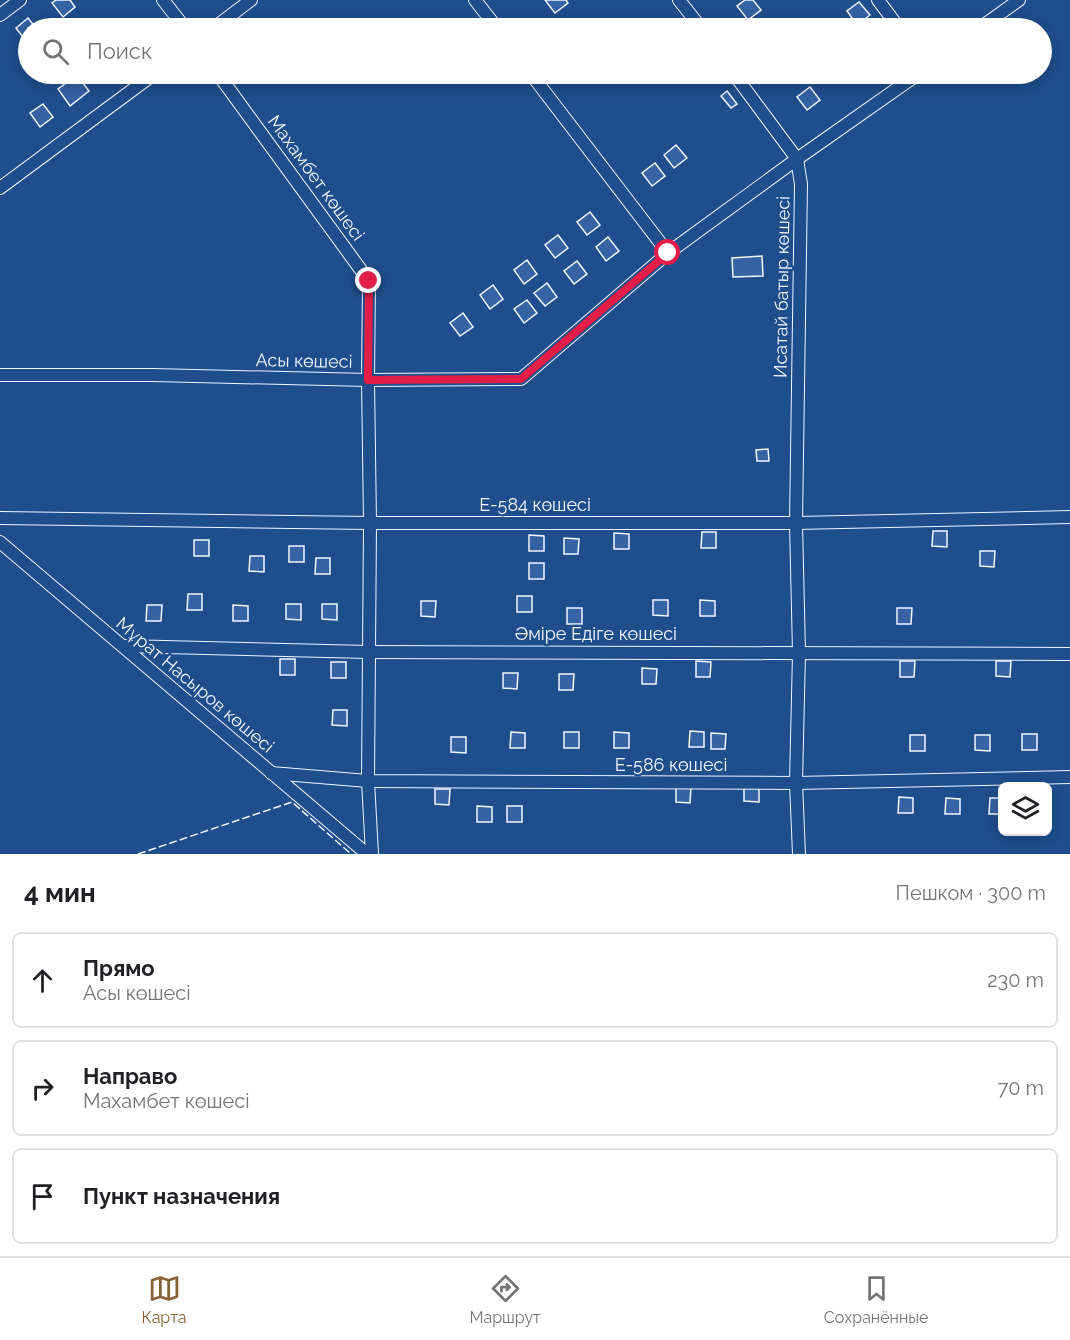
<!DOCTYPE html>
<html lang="ru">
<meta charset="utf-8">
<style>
body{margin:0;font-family:Raleway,sans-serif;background:#f6f6f6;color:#202124}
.controls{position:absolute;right:18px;bottom:18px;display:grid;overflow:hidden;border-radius:9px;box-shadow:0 3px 15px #0003}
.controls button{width:54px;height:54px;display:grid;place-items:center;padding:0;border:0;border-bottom:2px solid #e0e0e0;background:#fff;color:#202124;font:30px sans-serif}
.stop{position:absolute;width:18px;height:18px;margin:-14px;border:4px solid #e11d48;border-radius:50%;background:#fff}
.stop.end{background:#e11d48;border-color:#fff;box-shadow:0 2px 6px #0008}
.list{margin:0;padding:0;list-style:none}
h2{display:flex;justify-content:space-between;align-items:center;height:78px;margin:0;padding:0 24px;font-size:26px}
h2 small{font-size:20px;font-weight:400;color:#757577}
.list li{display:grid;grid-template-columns:39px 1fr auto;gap:18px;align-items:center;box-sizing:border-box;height:96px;margin:0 12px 12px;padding:0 12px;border:2px solid #e0e0e0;border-radius:9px}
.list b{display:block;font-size:22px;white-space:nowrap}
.list p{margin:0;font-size:20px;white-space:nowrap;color:#757577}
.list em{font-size:20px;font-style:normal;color:#757577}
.icon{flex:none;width:33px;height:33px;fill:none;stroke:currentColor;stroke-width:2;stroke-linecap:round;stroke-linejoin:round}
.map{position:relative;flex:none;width:1070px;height:854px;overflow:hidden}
.search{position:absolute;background:#fff;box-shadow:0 3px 15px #0003;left:18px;right:18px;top:18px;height:66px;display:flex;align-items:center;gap:15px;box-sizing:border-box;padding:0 21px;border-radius:33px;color:#757577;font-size:22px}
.sheet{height:402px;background:#fff}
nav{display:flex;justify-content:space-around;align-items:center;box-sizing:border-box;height:84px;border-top:2px solid #e0e0e0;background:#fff;font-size:16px;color:#757577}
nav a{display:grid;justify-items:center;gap:3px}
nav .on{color:#846436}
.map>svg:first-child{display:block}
.building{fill:#3563a3;stroke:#f2f6ff;stroke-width:1.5}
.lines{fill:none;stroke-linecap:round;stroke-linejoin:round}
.minor-casing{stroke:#f2f6ff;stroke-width:14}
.minor{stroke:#1f4e8c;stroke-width:12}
.fence{stroke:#f2f6ff;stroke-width:1.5;stroke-dasharray:8 3;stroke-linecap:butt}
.route{stroke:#e11d48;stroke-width:8}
.labels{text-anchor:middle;stroke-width:4.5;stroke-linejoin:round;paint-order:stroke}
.street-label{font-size:18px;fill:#f2f6ff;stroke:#1f4e8c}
</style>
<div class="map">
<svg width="1070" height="854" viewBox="0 0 1070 854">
<rect width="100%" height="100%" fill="#1f4e8c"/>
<g class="building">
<polygon points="56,0 70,0 75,7 63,17 52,3"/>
<polygon points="545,0 566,0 568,3 555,13"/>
<polygon points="745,0 753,0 761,10 748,20 737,6"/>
<polygon points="859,2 870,15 857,25 847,11"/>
<polygon points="28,18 36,28 28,28 28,39 26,41 16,28"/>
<polygon points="77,75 89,91 70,106 58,89"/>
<polygon points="810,87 820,100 807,110 797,97"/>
<polygon points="727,91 737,104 731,108 721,96"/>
<polygon points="43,104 53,117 40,127 30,113"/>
<polygon points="676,145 687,158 674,168 664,155"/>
<polygon points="655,163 665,176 652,186 642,173"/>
<polygon points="590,212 600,225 587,235 577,222"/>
<polygon points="558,235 568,248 555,258 545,245"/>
<polygon points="608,237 619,251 606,261 596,247"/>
<polygon points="762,256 763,276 733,277 732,258"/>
<polygon points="527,260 537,274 524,284 514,270"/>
<polygon points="577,261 587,274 574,284 564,271"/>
<polygon points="547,283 557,297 545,306 534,293"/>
<polygon points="493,285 503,299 490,309 480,295"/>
<polygon points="527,300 537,313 524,323 514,309"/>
<polygon points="463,313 473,327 460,336 450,323"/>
<polygon points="768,449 769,461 757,461 756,450"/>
<polygon points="933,531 947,531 947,547 932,546"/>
<polygon points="702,532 716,532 716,548 701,548"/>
<polygon points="614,533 629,534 629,549 614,549"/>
<polygon points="529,535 544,536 544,551 529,551"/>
<polygon points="564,538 579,539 578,554 564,554"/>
<rect x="194" y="540" width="15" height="16"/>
<rect x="289" y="546" width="15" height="16"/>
<polygon points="980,551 995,551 994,567 980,566"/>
<polygon points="250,556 264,556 264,572 249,571"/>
<polygon points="316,558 330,558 330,574 315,574"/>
<rect x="529" y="563" width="15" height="16"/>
<polygon points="188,594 202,594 202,610 187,610"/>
<rect x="517" y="596" width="15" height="16"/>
<polygon points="653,600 668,600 668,616 653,615"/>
<polygon points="700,600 715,601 715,616 700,616"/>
<polygon points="421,601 436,601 435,617 421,616"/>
<polygon points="286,604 301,604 301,620 286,619"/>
<polygon points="322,604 337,604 337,620 322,619"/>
<polygon points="147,605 162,605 161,621 146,621"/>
<polygon points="233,605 248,606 248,621 233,621"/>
<rect x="567" y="608" width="15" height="16"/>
<polygon points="897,608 912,608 911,624 897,624"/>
<rect x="280" y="659" width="15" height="16"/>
<polygon points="696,661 711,662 710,677 696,677"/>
<polygon points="900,661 915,661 914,677 900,677"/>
<polygon points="996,661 1011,661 1010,677 996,676"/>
<rect x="331" y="662" width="15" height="16"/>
<polygon points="642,668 657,669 656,684 642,684"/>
<polygon points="503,673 518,673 517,689 503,688"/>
<polygon points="559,674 574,674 573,690 559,690"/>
<polygon points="333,710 347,710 347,726 332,725"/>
<polygon points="690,731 704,732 704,747 689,747"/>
<polygon points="511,732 525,733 525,748 510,748"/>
<rect x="564" y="732" width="15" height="16"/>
<polygon points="614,732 629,733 629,748 614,748"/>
<polygon points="711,733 726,734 725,749 711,749"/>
<rect x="1022" y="734" width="15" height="16"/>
<rect x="910" y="735" width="15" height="16"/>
<polygon points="975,735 990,735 990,751 975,750"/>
<polygon points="451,737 466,737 466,753 451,752"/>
<polygon points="744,786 759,786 759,802 744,801"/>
<polygon points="676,787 691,787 690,803 676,802"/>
<polygon points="435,789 450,789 449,805 435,804"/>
<polygon points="899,797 913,798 913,813 898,813"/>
<polygon points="946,798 960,799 960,814 945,814"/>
<polygon points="990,798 1002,798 1002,814 989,814"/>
<polygon points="477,806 492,807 492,822 477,822"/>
<rect x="507" y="806" width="15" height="16"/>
</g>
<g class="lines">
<g class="minor-casing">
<g id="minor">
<polyline points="163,0 185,28"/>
<polyline points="475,0 497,28"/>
<polyline points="679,0 701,28"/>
<polyline points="878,0 899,28"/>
<polyline points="0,15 20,0"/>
<polyline points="214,28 251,0"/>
<polyline points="980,28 1019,0"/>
<polyline points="218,74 369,281 368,380 370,523 368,781 372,854"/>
<polyline points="531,74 668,253"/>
<polyline points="734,74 797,159 801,184 796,523 799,653 796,783 799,854"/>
<polyline points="0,188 154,74"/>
<polyline points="0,375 153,375 368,380 521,379 668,253 797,159 918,74"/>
<polyline points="0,518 370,523 796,523 1070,517"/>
<polyline points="0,542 367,854"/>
<polyline points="123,646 368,652 1070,654"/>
<polyline points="271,773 368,781 796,783 1070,777"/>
</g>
</g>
<use href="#minor" class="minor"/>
<polyline class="fence" points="138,854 292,802 351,854"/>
</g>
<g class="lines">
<polyline class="route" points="369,281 368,380 521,379 668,253"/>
</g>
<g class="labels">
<g class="street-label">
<text transform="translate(316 178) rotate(54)" y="6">Махамбет көшесі</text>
<text transform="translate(782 287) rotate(-89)" y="6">Исатай батыр көшесі</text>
<text transform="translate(304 361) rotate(1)" y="6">Асы көшесі</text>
<text x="535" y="511">Е-584 көшесі</text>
<text x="596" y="640">Әміре Едіге көшесі</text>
<text transform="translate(195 685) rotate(40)" y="6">Мұрат Насыров көшесі</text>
<text x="671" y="771">Е-586 көшесі</text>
</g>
</g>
</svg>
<div class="controls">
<button><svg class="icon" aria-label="layers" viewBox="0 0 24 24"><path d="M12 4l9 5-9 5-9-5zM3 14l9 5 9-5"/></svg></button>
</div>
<div class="stop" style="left:668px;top:253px"></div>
<div class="stop end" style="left:369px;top:281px"></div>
<div class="search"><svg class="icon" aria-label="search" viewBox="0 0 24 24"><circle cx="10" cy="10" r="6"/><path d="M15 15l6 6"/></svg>Поиск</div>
</div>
<section class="sheet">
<h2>4 мин<small>Пешком · 300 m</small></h2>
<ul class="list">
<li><svg class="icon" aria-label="ahead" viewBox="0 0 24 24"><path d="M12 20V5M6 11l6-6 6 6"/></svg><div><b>Прямо</b><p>Асы көшесі</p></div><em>230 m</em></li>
<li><svg class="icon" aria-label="right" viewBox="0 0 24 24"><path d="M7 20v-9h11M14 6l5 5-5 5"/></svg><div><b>Направо</b><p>Махамбет көшесі</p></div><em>70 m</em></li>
<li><svg class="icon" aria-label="arrive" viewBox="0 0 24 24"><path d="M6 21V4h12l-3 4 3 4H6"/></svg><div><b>Пункт назначения</b></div></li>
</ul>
</section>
<nav>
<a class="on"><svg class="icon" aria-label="map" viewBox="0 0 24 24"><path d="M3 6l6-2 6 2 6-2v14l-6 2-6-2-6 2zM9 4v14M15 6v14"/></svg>Карта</a>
<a><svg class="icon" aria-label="directions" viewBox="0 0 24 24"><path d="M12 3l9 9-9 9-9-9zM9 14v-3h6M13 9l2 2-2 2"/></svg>Маршрут</a>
<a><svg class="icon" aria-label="saved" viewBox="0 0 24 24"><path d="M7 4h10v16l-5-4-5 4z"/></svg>Сохранённые</a>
</nav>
